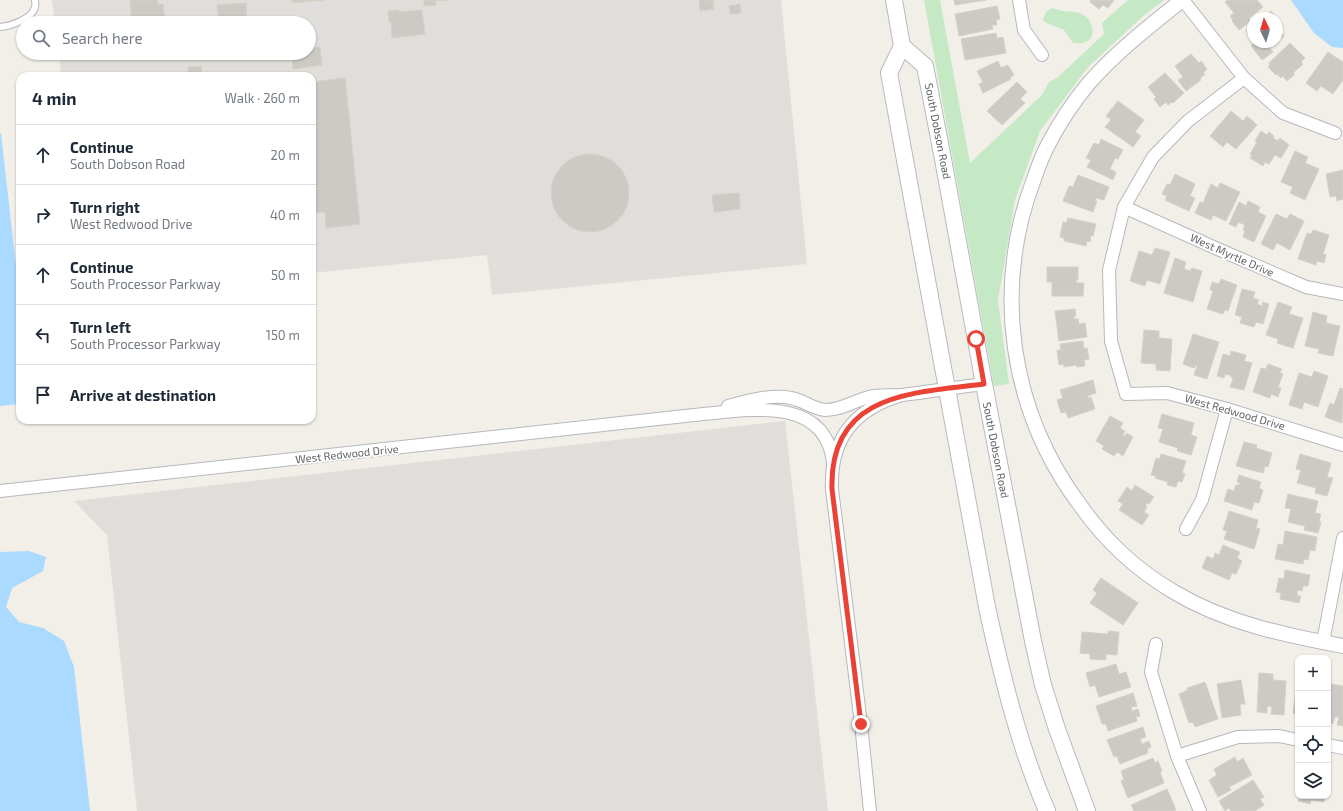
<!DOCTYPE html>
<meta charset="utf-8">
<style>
body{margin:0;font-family:"Exo 2",sans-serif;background:#f2f2f3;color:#1f2937}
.controls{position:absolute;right:12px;bottom:12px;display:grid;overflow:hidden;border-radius:8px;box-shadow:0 1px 3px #0004}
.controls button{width:36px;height:36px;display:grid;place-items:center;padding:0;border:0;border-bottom:1px solid #e0e1e3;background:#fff;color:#1f2937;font:20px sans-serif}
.compass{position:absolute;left:1247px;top:12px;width:36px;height:36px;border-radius:50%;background:#fff;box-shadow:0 1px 3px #0004;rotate:355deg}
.stop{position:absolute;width:12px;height:12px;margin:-9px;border:3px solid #ea4335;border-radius:50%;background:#fff}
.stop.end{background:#ea4335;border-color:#fff;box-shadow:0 1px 4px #0008}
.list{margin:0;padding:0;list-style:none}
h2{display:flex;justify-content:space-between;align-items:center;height:52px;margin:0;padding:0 16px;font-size:17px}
h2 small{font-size:13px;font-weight:400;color:#747a83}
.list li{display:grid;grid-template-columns:26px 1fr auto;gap:12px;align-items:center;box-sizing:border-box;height:60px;padding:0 16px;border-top:1px solid #e0e1e3}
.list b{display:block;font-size:15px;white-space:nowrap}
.list p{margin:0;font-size:13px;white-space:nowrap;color:#747a83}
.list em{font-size:13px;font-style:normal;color:#747a83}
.icon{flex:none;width:22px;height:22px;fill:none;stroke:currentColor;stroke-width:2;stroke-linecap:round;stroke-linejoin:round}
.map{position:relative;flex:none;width:1343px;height:811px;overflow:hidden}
.search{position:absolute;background:#fff;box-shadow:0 1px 3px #0004;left:16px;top:16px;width:300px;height:44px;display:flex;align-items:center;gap:10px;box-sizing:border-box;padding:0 14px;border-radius:22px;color:#747a83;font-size:15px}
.panel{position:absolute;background:#fff;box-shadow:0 1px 3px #0004;left:16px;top:72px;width:300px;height:352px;border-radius:12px}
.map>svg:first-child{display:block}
.industrial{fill:#e0deda}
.green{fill:#c5e8c5}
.water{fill:#aadaff}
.building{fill:#cccac5;stroke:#d6d1c6}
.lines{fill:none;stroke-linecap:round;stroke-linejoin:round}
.service-casing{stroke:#b5b8bc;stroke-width:8}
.minor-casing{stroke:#b5b8bc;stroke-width:14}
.tertiary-casing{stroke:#b5b8bc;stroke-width:16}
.secondary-casing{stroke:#b6babf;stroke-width:18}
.service{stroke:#fff;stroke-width:6}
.minor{stroke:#fff;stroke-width:12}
.tertiary{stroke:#fff;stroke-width:14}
.secondary{stroke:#fff;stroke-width:16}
.route{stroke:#ea4335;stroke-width:5}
.labels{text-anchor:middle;stroke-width:3.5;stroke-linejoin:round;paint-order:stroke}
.street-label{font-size:11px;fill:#5f6368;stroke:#fff}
</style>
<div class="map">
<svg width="1343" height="811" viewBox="0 0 1343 811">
<rect width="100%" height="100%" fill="#f1efe8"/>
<g class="industrial">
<polygon points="52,0 781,0 807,264 492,295 487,255 312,273 312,76 61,76 59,53 309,53 309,23 55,23"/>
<polygon points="785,421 828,811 137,811 107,535 74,501"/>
</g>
<g class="green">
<polygon points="924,0 940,0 970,163 1042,95 1049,82 1057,78 1104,34 1102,23 1128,0 1164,0 1142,17 1088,67 1040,131 1015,200 998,300 1009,384 994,386"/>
<path d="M1052,8c4,1 8,3 12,3 8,1 14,0 21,5 9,7 12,24 -2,27 -3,1 -7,0 -10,0l-9,-13 -19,-8 -2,-2 3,-8z"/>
</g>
<g class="water">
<polygon points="1291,0 1343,0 1343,48 1332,47 1314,33"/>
<polygon points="0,133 1,133 20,302 20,404 0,406"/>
<polygon points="29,551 46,557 43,571 12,588 6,607 19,622 43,628 64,641 74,667 90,811 0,811 0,552"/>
</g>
<g class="building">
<polygon points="130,0 157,0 158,5 163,4 165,23 132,23"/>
<polygon points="292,0 325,0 292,3"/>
<polygon points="424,0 448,0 435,1 436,5 424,6"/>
<polygon points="699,0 713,0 714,9 700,11"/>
<polygon points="954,0 986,0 955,5"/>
<polygon points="1091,0 1114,0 1108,8 1103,5 1099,9 1090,2"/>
<polygon points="1227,0 1257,0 1263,7 1249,18 1251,21 1239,30 1232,21 1233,20 1230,16 1234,13 1225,2"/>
<polygon points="246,3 247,23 219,23 217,5"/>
<polygon points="740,4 741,13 730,14 729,6"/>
<polygon points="997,6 1000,19 996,20 997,25 992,25 993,29 959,36 955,14"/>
<polygon points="399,10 399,12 422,10 425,34 392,38 391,22 389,22 388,11"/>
<polygon points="1271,11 1277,18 1263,18"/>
<polygon points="1277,18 1283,26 1279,30 1284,36 1277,41"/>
<polygon points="1253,26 1253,39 1252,39 1246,31"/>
<polygon points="996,33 997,38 1003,37 1006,53 965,60 961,39"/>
<polygon points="1255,42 1275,42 1269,47 1273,52 1262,60 1251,46"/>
<polygon points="1290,43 1305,58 1301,62 1303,64 1293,73 1295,74 1287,81 1283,76 1281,78 1277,74 1276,75 1268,67 1270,65 1269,63"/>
<polygon points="320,47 322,65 293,69 292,53 309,53 309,49"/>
<polygon points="1328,52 1343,62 1343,80 1333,94 1321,86 1317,91 1306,83"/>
<polygon points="1191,54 1199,63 1201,61 1207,69 1203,73 1205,74 1200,78 1201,80 1186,91 1178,80 1183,77 1175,66"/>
<polygon points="998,61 1001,68 1008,65 1014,75 1010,77 1011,79 983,93 979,84 983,82 977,71"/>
<polygon points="201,66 202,76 189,76 188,67"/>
<polygon points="1165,73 1184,93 1173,103 1172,102 1168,105 1166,102 1160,107 1154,99 1156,97 1148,87"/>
<polygon points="345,78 360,224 326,228 325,212 312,213 312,82"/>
<polygon points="1017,82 1027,92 1020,99 1025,103 1002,125 987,111"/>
<polygon points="1118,101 1144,120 1135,132 1141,136 1133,147 1105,127 1111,120 1106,116"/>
<polygon points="1231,111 1243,121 1247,116 1257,125 1236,149 1227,142 1223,147 1210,136"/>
<polygon points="1261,131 1267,135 1269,132 1274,136 1273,138 1278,141 1280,138 1289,145 1281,158 1275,155 1269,164 1265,162 1263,166 1250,158 1252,155 1250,154 1257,142 1255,141"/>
<polygon points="1101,139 1123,150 1118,159 1115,158 1110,169 1116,172 1113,180 1087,167 1091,160 1086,158 1094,143 1099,145"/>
<polygon points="1295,151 1308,157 1305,163 1319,169 1305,200 1290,193 1293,187 1281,182"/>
<circle cx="590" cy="193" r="39"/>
<polygon points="1343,170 1343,199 1337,201 1336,196 1330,197 1326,174"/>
<polygon points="1175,174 1195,184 1190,196 1195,198 1189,211 1165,200 1167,196 1162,194 1167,184 1170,185"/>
<polygon points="1078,175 1109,187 1104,200 1096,198 1095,201 1097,201 1093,212 1063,201 1069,186 1073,187"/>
<polygon points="1220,183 1240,192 1226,221 1213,215 1211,220 1195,213 1200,202 1203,203 1211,184 1218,188"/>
<polygon points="739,193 740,209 714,212 712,195"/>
<polygon points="1248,201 1260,207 1258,212 1266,216 1254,242 1243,237 1245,231 1243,230 1245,225 1238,222 1236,227 1229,224 1239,202 1246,206"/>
<polygon points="1276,214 1287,219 1290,214 1304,221 1290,250 1277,243 1273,250 1261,244"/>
<polygon points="1068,218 1096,224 1093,236 1091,235 1090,242 1087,241 1086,246 1064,241 1064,238 1060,237 1063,222 1066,223"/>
<polygon points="1313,230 1329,235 1323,254 1326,255 1324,263 1317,261 1316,265 1298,259 1307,233 1311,234"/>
<polygon points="1155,248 1170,252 1160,284 1147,280 1145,286 1130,281 1139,251 1152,255"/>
<polygon points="1175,258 1186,262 1184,269 1190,271 1192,268 1202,271 1193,302 1164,293"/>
<polygon points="1047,267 1078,267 1078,280 1076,280 1076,283 1084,283 1083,296 1052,296 1052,282 1047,282"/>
<polygon points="1221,279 1237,285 1228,311 1225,310 1223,314 1207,309 1213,291 1210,290 1212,282 1219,284"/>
<polygon points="1242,289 1255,292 1253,298 1259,300 1257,304 1262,306 1263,302 1269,304 1263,324 1256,322 1254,327 1240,323 1242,317 1235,315"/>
<polygon points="1278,302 1292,307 1289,314 1303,318 1293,348 1277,343 1278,339 1266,335"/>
<polygon points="1075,309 1076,316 1074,316 1074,319 1078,319 1079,324 1085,323 1087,337 1059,341 1055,311"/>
<polygon points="1313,312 1327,316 1326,323 1340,326 1333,356 1318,353 1319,349 1305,346"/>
<polygon points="1144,330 1159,331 1159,338 1172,339 1170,371 1156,370 1156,364 1141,363"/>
<polygon points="1193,334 1219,342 1207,379 1194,375 1197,366 1196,365 1194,368 1183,364"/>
<polygon points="1083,341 1084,349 1087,348 1089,359 1084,360 1085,366 1077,367 1076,365 1064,367 1063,364 1059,365 1057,350 1061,350 1060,344"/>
<polygon points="1231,351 1246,355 1244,361 1252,363 1244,390 1230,387 1233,379 1230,375 1225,374 1224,378 1217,376 1223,354 1230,356"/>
<polygon points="1268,364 1282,369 1280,373 1283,374 1278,387 1281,388 1278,397 1271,394 1270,398 1253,392 1261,368 1266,369"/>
<polygon points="1314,371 1328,376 1318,407 1304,402 1302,409 1289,405 1299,373 1312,377"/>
<polygon points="1093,380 1096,393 1087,396 1088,398 1091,397 1095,409 1068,418 1066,412 1061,413 1057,400 1063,398 1060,390"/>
<polygon points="1340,388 1343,389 1342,423 1325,417 1330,403 1334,405"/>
<polygon points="1162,414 1194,423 1191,435 1197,437 1191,455 1177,451 1178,448 1159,442 1163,429 1158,428"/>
<polygon points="1110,416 1123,423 1120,428 1125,431 1123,435 1125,436 1127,433 1133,437 1123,456 1117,452 1114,456 1102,449 1104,446 1096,441"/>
<polygon points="1244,442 1257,445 1256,448 1272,453 1268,467 1265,466 1263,473 1236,466"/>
<polygon points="1161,454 1186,461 1182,473 1185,474 1182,482 1178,481 1176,487 1167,485 1168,482 1155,478 1156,476 1151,475 1156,458 1160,459"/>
<polygon points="1300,454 1331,463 1327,477 1333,478 1327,496 1315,493 1316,488 1297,483 1301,470 1296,469"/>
<polygon points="1239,475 1261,482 1259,488 1263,490 1259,503 1254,502 1252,510 1224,501 1228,489 1234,491 1236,485 1239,485 1240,483 1237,482"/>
<polygon points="1135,485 1154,497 1149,504 1147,503 1145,506 1147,507 1144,512 1149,515 1142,525 1119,510 1123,504 1118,501 1127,487 1132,491"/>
<polygon points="1288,494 1318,501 1315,513 1321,514 1319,521 1321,522 1318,533 1304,530 1305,526 1288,522 1291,509 1285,508"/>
<polygon points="1229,511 1258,520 1256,528 1260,529 1254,549 1224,539 1227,531 1223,530"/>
<polygon points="1285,531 1317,537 1315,551 1310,550 1308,560 1304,559 1303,564 1275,559 1278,544 1283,545"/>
<polygon points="1223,545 1240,552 1237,558 1242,561 1236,574 1232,573 1229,580 1202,568 1207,556 1213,559 1215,553 1219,555"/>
<polygon points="1285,570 1310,575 1308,586 1303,586 1302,591 1298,590 1297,596 1301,596 1299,603 1280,599 1281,593 1276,592 1279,578 1284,579"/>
<polygon points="1101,578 1138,603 1123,625 1090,603 1097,593 1093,590"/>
<polygon points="1108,631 1119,632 1117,655 1106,654 1106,660 1090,659 1090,654 1080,653 1082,632 1108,634"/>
<polygon points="1116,664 1119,674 1126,672 1131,687 1099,697 1095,685 1090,687 1086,673"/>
<polygon points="1259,673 1273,674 1273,680 1286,681 1284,715 1271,714 1272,707 1267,706 1267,713 1257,712"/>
<polygon points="1241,680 1245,704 1240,704 1241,715 1222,718 1217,684"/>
<polygon points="1205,682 1218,719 1195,727 1193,722 1189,723 1179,694 1188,690 1187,688"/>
<polygon points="1297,683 1298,683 1298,719 1295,718 1296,714 1293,713"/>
<polygon points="1330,684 1343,686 1343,726 1337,725 1339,717 1335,717 1333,724 1328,723 1328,694"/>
<polygon points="1133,693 1137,706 1131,707 1132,711 1138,709 1140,716 1136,717 1137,721 1108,731 1106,724 1102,724 1096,706"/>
<polygon points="1143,727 1146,737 1140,739 1142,744 1149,741 1151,747 1147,749 1148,753 1120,764 1117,756 1114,757 1107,740"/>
<polygon points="1235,757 1237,762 1243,758 1252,775 1229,787 1231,790 1218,797 1209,780 1217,775 1214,769"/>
<polygon points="1153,758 1155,763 1158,761 1162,771 1160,772 1164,783 1128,798 1121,781 1124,780 1121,771"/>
<polygon points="1253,780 1264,797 1260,799 1264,805 1255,811 1231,811 1229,808 1225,811 1219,801"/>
<polygon points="1167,789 1176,810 1173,811 1134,811 1131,805"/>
<polygon points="1299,796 1325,796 1324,802 1311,800 1310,804 1298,801"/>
</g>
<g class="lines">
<g class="service-casing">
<path id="service" d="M0,27c11,-1 32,-8 35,-20 1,-3 0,-5 0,-7"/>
</g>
<g class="minor-casing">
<g id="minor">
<polyline points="1019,0 1024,30 1042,55"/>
<polyline points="1183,0 1244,78 1283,113 1335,133"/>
<polyline points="1244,78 1188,121 1153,157 1124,207 1109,270 1111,341 1126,394 1167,393 1227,409 1343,445"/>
<polyline points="1124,207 1220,250 1306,287 1343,294"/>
<path d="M728,406c19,-5 43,-12 63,-8 12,2 22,11 34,12 17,0 28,-9 44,-13 11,-3 22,-1 33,-2 27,-3 55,-8 82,-11"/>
<path d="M0,491l694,-76c48,-4 131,-22 139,47"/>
<polyline points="1186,529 1202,500 1227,409"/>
<polyline points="1323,642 1343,538"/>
<polyline points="1156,644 1151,672 1177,756 1200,811"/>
<polyline points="1328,745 1343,748"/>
<polyline points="1177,756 1238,737 1279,736 1298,740"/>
<path d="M870,811l-9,-87 -29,-235c-2,-50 22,-80 70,-94"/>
</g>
</g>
<g class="tertiary-casing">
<path id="tertiary" d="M1182,0c-32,26 -66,52 -93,83 -15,18 -29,39 -40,60 -6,11 -11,24 -15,36 -42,111 -24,232 46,326 26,37 55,64 94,87 52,31 110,43 169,54"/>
</g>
<g class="secondary-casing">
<g id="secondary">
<path d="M894,0l8,46 -13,27 98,534c15,69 32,139 60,204"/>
<polyline points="902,46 925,66 943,159 984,384 1033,641 1043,685 1057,729 1087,811"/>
</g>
</g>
<use href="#service" class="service"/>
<use href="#minor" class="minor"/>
<use href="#tertiary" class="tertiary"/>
<use href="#secondary" class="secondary"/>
</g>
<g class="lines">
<path class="route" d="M861,724l-29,-235c-3,-96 80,-96 152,-105l-8,-45"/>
</g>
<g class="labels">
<g class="street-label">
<text transform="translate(938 131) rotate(79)" y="4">South Dobson Road</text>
<text transform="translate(1232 255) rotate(24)" y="4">West Myrtle Drive</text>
<text transform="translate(1235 412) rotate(16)" y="4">West Redwood Drive</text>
<text transform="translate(996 450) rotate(79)" y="4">South Dobson Road</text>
<text transform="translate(347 454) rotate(-6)" y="4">West Redwood Drive</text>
</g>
</g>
</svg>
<div class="controls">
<button>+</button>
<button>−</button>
<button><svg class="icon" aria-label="locate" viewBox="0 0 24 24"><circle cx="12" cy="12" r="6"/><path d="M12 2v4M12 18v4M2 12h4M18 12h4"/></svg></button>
<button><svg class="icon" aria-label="layers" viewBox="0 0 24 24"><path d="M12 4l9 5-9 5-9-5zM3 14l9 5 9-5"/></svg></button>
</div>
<svg class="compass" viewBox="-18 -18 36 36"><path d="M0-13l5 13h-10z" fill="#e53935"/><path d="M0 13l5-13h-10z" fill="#747a83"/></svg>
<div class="stop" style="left:976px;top:339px"></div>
<div class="stop end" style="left:861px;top:724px"></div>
<div class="search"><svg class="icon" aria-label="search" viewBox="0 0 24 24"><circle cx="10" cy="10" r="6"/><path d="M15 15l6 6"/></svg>Search here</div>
<section class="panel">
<h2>4 min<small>Walk · 260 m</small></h2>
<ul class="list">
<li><svg class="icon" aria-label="ahead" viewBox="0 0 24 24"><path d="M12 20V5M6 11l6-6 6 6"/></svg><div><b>Continue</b><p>South Dobson Road</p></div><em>20 m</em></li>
<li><svg class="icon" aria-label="right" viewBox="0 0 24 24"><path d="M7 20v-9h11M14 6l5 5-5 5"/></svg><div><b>Turn right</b><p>West Redwood Drive</p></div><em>40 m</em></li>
<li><svg class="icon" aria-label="ahead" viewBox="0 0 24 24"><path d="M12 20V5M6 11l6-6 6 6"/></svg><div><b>Continue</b><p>South Processor Parkway</p></div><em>50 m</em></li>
<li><svg class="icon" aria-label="left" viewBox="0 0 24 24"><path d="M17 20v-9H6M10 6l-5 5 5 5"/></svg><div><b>Turn left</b><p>South Processor Parkway</p></div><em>150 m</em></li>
<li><svg class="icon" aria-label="arrive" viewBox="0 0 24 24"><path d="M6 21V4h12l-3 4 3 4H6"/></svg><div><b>Arrive at destination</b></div></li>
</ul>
</section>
</div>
